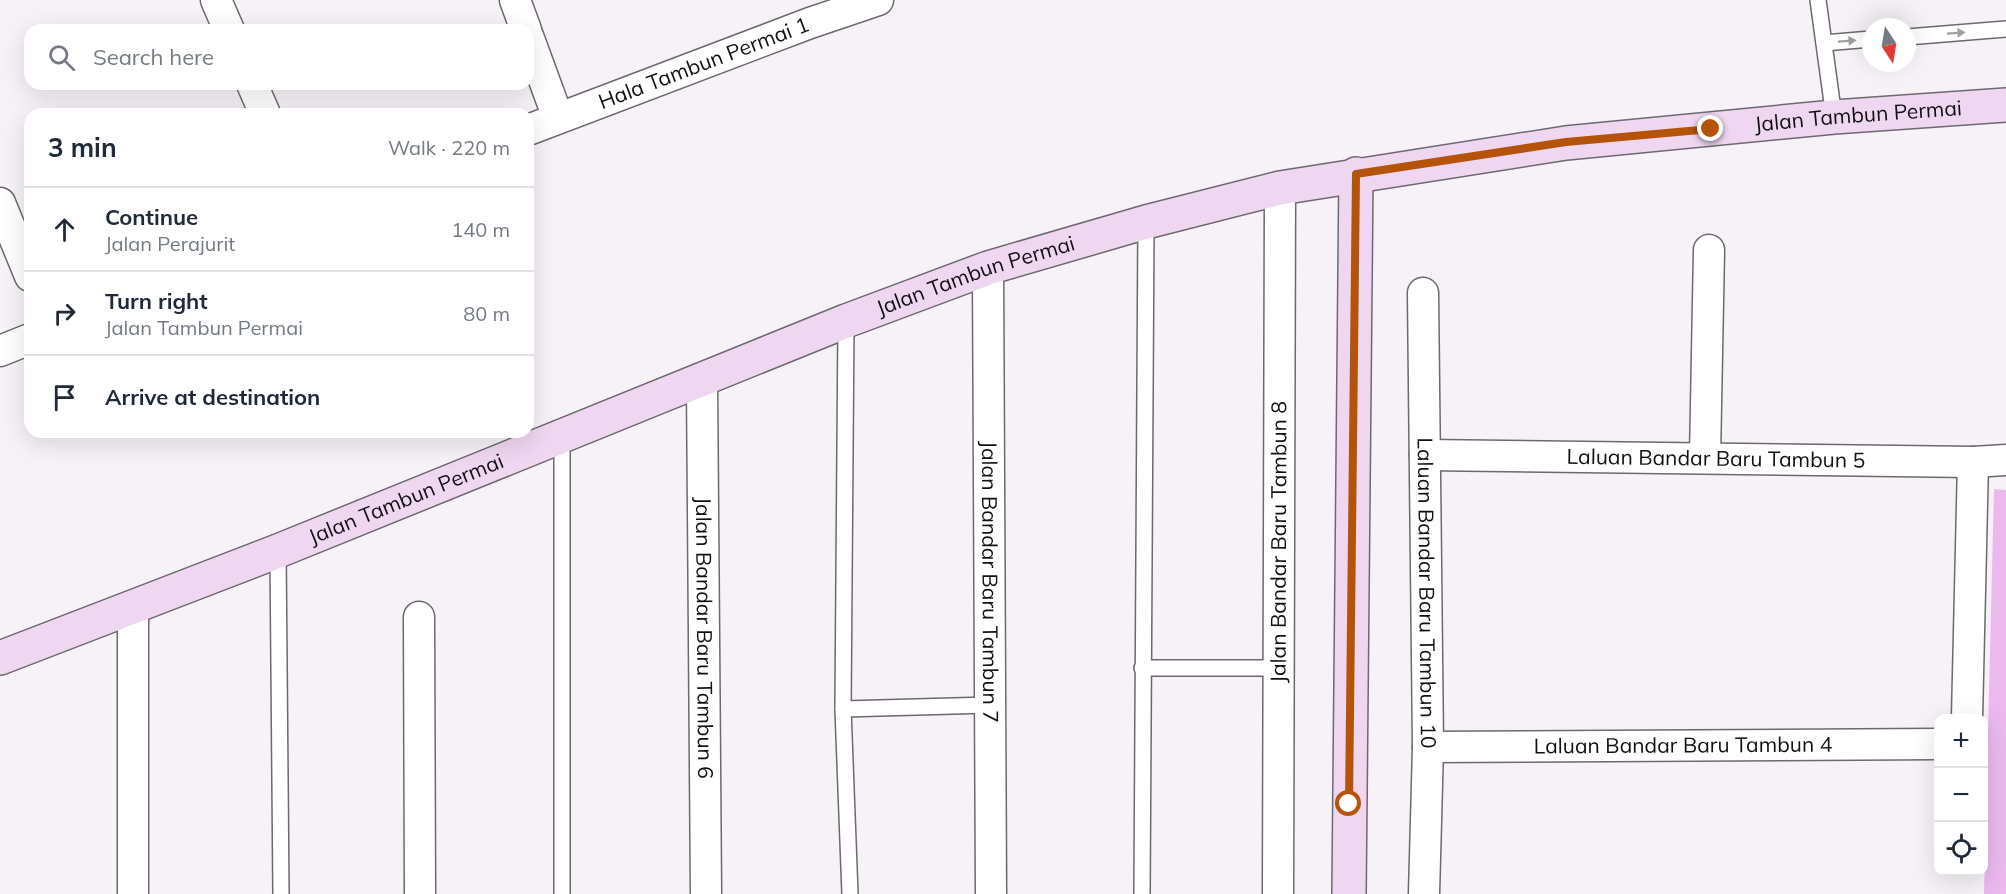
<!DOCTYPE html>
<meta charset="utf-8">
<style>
body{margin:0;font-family:Mulish,sans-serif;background:#f2f2f3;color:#1f2937}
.controls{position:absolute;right:18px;bottom:18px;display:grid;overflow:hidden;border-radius:12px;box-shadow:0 6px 24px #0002}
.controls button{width:54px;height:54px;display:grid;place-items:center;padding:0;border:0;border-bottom:2px solid #e0e1e3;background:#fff;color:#1f2937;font:30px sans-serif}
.compass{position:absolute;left:1862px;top:18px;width:54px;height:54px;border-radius:50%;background:#fff;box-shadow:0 6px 24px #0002;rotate:168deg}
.stop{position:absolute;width:18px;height:18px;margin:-14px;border:4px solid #b45309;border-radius:50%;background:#fff}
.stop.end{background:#b45309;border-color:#fff;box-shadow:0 2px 6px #0008}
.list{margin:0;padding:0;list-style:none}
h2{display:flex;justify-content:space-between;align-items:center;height:78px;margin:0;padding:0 24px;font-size:26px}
h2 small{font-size:20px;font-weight:400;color:#747a83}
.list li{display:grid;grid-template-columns:39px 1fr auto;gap:18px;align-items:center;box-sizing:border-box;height:84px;padding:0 24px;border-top:2px solid #e0e1e3}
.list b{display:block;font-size:22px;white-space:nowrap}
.list p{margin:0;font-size:20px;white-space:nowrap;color:#747a83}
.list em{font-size:20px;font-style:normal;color:#747a83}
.icon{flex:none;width:33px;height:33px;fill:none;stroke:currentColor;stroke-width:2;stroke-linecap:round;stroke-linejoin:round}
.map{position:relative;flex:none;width:2006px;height:894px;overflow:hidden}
.search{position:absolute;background:#fff;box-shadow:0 6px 24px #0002;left:24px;top:24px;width:510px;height:66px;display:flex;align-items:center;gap:15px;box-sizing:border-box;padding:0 21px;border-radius:18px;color:#747a83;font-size:22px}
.panel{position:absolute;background:#fff;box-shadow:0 6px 24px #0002;left:24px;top:108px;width:510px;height:330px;border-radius:18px}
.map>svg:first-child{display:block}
.green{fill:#ebb9ee}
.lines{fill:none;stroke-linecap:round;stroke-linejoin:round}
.lane-casing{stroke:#6d696e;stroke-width:18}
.street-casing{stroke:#6d696e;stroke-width:33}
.secondary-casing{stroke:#6d696e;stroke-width:36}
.lane{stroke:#fff;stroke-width:15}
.street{stroke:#fff;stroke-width:30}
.secondary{stroke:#efd7f1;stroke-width:33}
.oneway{fill:#a09fa0}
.route{stroke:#b45309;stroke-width:8}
.labels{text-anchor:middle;stroke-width:6;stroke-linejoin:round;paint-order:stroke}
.street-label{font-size:21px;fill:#121012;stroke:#fff}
</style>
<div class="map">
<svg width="2006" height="894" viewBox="0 0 2006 894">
<rect width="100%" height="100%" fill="#f7f2f7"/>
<polygon class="green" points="1994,489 2006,490 2006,894 1984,894"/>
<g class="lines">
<g class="lane-casing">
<g id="lane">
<polyline points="1818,0 1834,117"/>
<polyline points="1907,37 2006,29"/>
<polyline points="1824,43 1871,39"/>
<polyline points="846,321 843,709 850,894"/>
<polyline points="278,551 281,894"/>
<polyline points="1142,668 1278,668"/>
<polyline points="843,709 990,705"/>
<polyline points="562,894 562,436"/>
<polyline points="1142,894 1146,222"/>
</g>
</g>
<g class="street-casing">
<g id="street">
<polyline points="216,0 229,30"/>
<polyline points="515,0 526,30"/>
<polyline points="528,36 558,118"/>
<polyline points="252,84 265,114"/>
<path id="s1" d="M528,130l282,-107 68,-23"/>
<polyline points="0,203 30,276"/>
<path id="s2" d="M988,268l3,626"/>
<path id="s3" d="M1423,293l5,454 -4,147"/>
<polyline points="0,351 30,339"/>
<path id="s4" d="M702,382l4,512"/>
<path id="s5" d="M1425,455l548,7 33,-2"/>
<polyline points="1705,457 1709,250"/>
<polyline points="133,608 133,894"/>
<polyline points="419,617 420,894"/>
<polyline points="1967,718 1973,462"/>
<path id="s6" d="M1428,747l510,-3"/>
<path id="s7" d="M1278,894l2,-706"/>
</g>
</g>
<g class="secondary-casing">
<g id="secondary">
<path id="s8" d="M0,658l278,-107 568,-230 142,-53 158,-46 134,-34 286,-45 268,-26 172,-12"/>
<polyline points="1349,894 1356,174"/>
</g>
</g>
<use href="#lane" class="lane"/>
<use href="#street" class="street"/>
<use href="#secondary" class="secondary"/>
</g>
<defs><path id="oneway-solid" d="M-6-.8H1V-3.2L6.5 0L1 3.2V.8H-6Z" transform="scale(1.5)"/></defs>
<g class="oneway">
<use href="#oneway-solid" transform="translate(1956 33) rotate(-4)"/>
<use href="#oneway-solid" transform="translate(1847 41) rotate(-4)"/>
</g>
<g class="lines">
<polyline class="route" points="1349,804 1356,174 1566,142 1711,129"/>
</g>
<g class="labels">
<g class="street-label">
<text dy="7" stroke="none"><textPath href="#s1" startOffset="188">Hala Tambun Permai 1</textPath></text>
<text dy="7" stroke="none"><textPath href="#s8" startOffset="1948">Jalan Tambun Permai</textPath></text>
<text dy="7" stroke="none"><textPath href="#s8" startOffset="1048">Jalan Tambun Permai</textPath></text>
<text dy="7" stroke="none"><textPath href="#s5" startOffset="291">Laluan Bandar Baru Tambun 5</textPath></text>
<text dy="7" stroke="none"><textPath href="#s8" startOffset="436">Jalan Tambun Permai</textPath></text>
<text dy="7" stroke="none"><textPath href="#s7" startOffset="352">Jalan Bandar Baru Tambun 8</textPath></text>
<text dy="7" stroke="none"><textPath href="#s2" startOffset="314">Jalan Bandar Baru Tambun 7</textPath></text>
<text dy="7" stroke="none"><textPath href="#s3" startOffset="300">Laluan Bandar Baru Tambun 10</textPath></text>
<text dy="7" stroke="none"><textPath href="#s4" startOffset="256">Jalan Bandar Baru Tambun 6</textPath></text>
<text dy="7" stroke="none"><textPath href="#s6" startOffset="255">Laluan Bandar Baru Tambun 4</textPath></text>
</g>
</g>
</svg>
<div class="controls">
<button>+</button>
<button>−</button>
<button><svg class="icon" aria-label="locate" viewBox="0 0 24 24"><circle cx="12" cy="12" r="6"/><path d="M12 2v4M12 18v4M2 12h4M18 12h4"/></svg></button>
</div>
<svg class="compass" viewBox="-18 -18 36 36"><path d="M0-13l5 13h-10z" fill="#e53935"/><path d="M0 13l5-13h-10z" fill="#747a83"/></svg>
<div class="stop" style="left:1349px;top:804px"></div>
<div class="stop end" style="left:1711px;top:129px"></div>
<div class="search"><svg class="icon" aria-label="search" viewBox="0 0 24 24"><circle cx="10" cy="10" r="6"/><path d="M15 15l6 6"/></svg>Search here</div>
<section class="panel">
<h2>3 min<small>Walk · 220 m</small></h2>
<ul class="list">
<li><svg class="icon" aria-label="ahead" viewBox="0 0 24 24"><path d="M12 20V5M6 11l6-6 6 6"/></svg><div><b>Continue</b><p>Jalan Perajurit</p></div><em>140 m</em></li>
<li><svg class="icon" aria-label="right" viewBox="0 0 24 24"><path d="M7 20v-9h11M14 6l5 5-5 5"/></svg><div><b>Turn right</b><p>Jalan Tambun Permai</p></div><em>80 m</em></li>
<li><svg class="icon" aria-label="arrive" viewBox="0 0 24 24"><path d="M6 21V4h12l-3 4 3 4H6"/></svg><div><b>Arrive at destination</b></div></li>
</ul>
</section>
</div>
